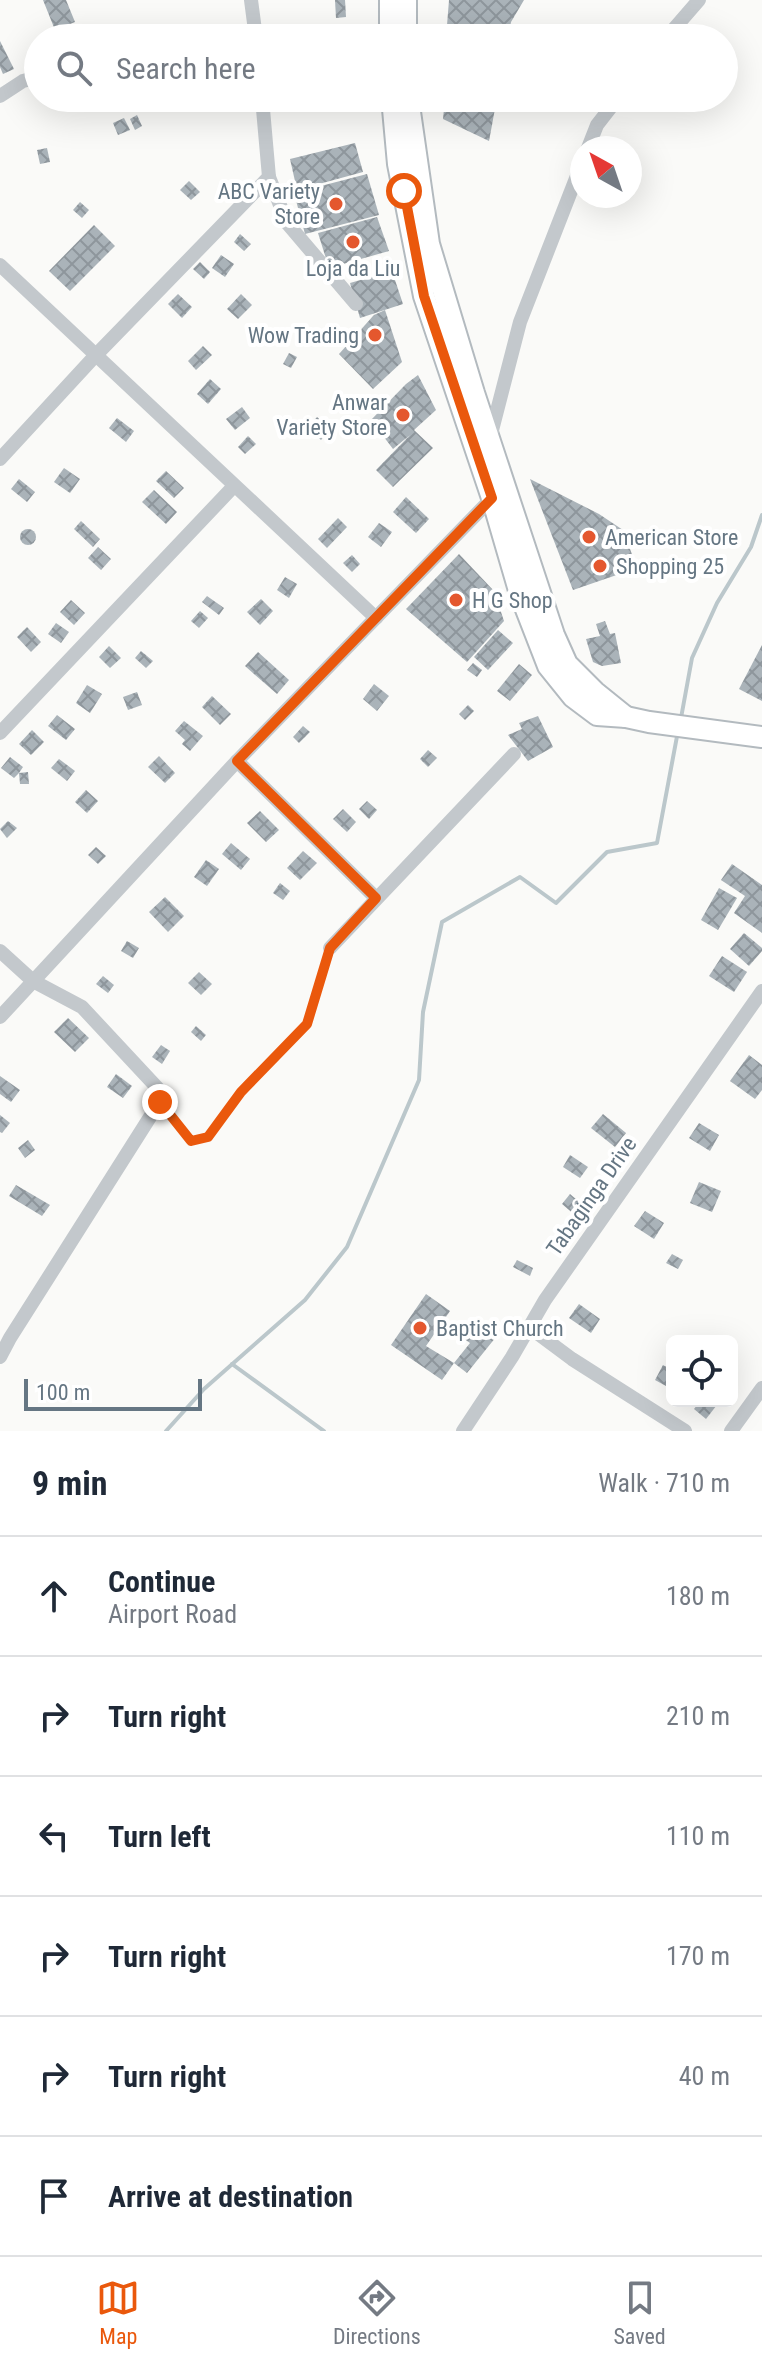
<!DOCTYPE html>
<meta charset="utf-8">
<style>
body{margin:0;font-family:"Roboto Condensed",sans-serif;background:#f6f6f7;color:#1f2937}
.controls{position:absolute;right:24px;bottom:24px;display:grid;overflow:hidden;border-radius:12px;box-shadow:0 8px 32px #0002}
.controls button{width:72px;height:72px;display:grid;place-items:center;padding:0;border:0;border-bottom:2px solid #e0e1e3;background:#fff;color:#1f2937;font:40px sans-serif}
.compass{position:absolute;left:570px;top:136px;width:72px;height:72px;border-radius:50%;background:#fff;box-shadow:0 8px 32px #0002;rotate:320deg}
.scale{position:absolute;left:24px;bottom:20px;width:178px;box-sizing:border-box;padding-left:8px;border:4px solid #657683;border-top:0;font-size:22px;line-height:28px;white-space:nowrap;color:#657683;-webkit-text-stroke:6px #fff;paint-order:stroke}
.stop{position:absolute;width:24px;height:24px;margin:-18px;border:6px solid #ea580c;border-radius:50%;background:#fff}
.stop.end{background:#ea580c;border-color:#fff;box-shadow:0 2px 8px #0008}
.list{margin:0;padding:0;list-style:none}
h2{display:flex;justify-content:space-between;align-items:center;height:104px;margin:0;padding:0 32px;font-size:34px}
h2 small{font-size:26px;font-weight:400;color:#747a83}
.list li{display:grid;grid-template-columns:52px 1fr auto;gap:24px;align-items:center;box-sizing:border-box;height:120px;padding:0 32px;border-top:2px solid #e0e1e3}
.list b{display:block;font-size:30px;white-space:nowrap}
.list p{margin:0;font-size:26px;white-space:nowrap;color:#747a83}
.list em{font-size:26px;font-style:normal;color:#747a83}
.icon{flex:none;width:44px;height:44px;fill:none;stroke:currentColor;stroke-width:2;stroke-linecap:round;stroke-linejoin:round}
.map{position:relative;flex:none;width:762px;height:1431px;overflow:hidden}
.search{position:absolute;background:#fff;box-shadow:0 8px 32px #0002;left:24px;right:24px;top:24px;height:88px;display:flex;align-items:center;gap:20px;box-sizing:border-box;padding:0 28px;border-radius:44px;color:#747a83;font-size:30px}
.sheet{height:824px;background:#fff}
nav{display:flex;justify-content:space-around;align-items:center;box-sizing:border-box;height:112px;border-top:2px solid #e0e1e3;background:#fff;font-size:22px;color:#747a83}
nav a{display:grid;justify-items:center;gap:4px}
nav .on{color:#ea580c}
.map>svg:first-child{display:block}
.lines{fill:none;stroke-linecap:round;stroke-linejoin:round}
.stream{stroke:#bbc7cb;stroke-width:4}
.building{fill:url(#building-cross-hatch)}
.secondary-casing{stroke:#b3babf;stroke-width:24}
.path{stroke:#bbbfc2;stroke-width:2;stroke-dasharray:4 4;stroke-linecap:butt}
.street{stroke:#c3c8cc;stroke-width:14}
.secondary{stroke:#fff;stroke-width:20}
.route{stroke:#ea580c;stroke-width:10}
.poi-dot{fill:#e4572e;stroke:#fff;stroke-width:3}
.labels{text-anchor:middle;stroke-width:8;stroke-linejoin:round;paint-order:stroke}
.poi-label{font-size:22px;fill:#657683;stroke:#fff;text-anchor:start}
.street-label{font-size:22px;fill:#657683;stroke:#fff}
</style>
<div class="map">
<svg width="762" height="1431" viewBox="0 0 762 1431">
<defs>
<pattern id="building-cross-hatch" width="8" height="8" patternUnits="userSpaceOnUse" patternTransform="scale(2)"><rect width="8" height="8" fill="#aab3b9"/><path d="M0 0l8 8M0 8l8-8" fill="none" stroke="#8e969c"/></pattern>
</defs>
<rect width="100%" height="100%" fill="#fafaf8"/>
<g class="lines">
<g class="stream">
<polyline points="681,718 692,658 717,603 751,547 762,515"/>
<polyline points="232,1364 324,1431"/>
<polyline points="166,1431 204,1389 305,1300 347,1247 419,1080 423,1012 442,922 520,877 556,903 607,852 657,843 678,731"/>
</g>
</g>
<g class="building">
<polygon points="43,0 66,0 75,22 55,30"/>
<polygon points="335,0 345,0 346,17 336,18"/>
<polygon points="449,0 524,0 511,22 508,38 446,38"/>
<polygon points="0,41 14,69 3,74 0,67"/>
<polygon points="445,98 497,98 489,141 443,119"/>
<polygon points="137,115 142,126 135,130 130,119"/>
<polygon points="124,118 130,130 118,135 113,123"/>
<polygon points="355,143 363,172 297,190 290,159"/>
<polygon points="47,148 50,162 40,164 37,150"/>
<polygon points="367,174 379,215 305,234 294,193"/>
<polygon points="189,181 200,192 191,200 180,190"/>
<polygon points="80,202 89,210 82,218 73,210"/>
<polygon points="377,217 389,251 329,268 318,233"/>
<polygon points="94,225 115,246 70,291 49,271"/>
<polygon points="240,234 251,244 244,251 234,242"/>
<polygon points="221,255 234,264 225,277 212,268"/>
<polygon points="200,262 210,272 204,279 193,269"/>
<polygon points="392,271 403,304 360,318 350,283"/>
<polygon points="178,294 192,307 182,318 168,304"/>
<polygon points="241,294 252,305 238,319 227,309"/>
<polygon points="385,310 402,362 373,389 339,354 374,315"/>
<polygon points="203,346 212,355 196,370 188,361"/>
<polygon points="289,353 297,357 291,368 283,364"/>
<polygon points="418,375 436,410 414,430 433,448 393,487 376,470 410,435 393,449 371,420 406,384"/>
<polygon points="210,379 221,389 208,404 197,394"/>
<polygon points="242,407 250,418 235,430 226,419"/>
<polygon points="317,417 331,429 321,440 307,428"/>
<polygon points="117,418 134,431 126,442 109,428"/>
<polygon points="248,436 256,444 245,454 238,447"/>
<polygon points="64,468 80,479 70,493 54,482"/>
<polygon points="166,471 184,488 174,498 156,481"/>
<polygon points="19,479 35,492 27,502 11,489"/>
<polygon points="530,479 599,514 623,530 637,568 573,590"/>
<polygon points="154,490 177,512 166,524 142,502"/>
<polygon points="406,497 429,519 416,533 393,512"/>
<polygon points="338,518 347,527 327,548 318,539"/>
<polygon points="81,521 100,539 93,547 74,529"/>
<polygon points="379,523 392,532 381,547 368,537"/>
<circle cx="28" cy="537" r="8"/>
<polygon points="98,547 111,559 101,570 88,558"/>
<polygon points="459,554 494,591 504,621 467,662 406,609"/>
<polygon points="352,555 360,564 352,572 343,563"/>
<polygon points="285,577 297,584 289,598 277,590"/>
<polygon points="207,596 224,608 219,615 202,602"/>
<polygon points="261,599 273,611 260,625 247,612"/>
<polygon points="71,600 85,613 74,625 60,612"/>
<polygon points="200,611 208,618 199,628 191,621"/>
<polygon points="605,621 610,634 615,633 621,663 602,666 593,662 586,639 600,636 596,624"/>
<polygon points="56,623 69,632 61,643 48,634"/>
<polygon points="27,627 41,642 31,652 17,637"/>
<polygon points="498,630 513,643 488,670 474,657"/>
<polygon points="762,645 762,701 739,689"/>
<polygon points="109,646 121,658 110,668 99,657"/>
<polygon points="141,651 153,661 146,668 135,658"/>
<polygon points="258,652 289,680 277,694 245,666"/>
<polygon points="473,663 482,670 477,677 467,670"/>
<polygon points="519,664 532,675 510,701 497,691"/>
<polygon points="374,684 389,696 377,711 363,699"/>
<polygon points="87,685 102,694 90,713 76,703"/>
<polygon points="137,692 142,705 128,710 123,697"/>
<polygon points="212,696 231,714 220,725 202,707"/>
<polygon points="468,705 474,711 465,720 459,714"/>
<polygon points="57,715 75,729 66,740 48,726"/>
<polygon points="538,716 553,747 528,761 508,735 522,729 519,723"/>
<polygon points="184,721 203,736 190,751 182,744 185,740 175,731"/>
<polygon points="303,726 310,732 299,743 293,737"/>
<polygon points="32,730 44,742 31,755 19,744"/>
<polygon points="428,750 437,758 428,767 420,759"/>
<polygon points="159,756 175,773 165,783 148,767"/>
<polygon points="10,757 23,767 19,773 28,772 29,784 20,784 19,773 14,778 1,768"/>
<polygon points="59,759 75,771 67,781 51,768"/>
<polygon points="86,790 98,801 87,813 75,802"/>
<polygon points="367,801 377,810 369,819 359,809"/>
<polygon points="343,809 356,822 347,832 333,819"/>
<polygon points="260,811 279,830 266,842 247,823"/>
<polygon points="8,821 17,828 7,838 0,829"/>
<polygon points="231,843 250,859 241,870 222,854"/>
<polygon points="96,847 106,856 98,864 88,855"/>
<polygon points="303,851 317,863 300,880 287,868"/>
<polygon points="206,860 219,869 207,886 194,877"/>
<polygon points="732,864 762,885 762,933 734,913 745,896 721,880"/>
<polygon points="280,883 290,891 283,900 273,893"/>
<polygon points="719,888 737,898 718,930 701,920"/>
<polygon points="165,897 184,916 168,932 149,912"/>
<polygon points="744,933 762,948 762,951 749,966 730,949"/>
<polygon points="127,941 139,948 133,958 121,951"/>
<polygon points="722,956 747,972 734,992 709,976"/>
<polygon points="199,972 212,984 201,995 188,983"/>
<polygon points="103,976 114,985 108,993 96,984"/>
<polygon points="68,1018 89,1038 75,1052 54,1032"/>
<polygon points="196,1026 206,1035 201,1041 191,1032"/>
<polygon points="161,1045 170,1051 162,1064 152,1057"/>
<polygon points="749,1055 762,1065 762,1090 755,1099 730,1081"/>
<polygon points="116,1074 132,1086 123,1098 107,1087"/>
<polygon points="0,1076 20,1090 11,1102 0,1094"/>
<polygon points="603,1114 626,1133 615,1147 591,1128"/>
<polygon points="0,1115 10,1123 2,1133 0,1132"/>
<polygon points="699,1123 719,1135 710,1151 689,1138"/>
<polygon points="28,1140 35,1150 25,1158 18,1148"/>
<polygon points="570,1155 588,1167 580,1178 563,1167"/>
<polygon points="699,1182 721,1191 712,1212 690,1203"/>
<polygon points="16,1185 50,1205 42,1216 9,1196"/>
<polygon points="570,1194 584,1206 576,1216 562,1204"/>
<polygon points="645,1211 664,1223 654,1239 634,1226"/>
<polygon points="672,1254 683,1260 678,1269 666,1263"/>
<polygon points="517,1260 533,1268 530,1276 513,1267"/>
<polygon points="426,1294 450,1311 426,1346 454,1363 470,1343 463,1338 475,1322 496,1337 467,1373 454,1363 442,1380 391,1345"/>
<polygon points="579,1304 600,1319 591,1333 569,1318"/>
<polygon points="663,1365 672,1370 666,1386 655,1380"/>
<polygon points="700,1401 720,1401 706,1419 694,1409"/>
</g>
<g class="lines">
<g class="secondary-casing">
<g id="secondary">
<polyline points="390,0 390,38"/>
<polyline points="406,0 406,38"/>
<polyline points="392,98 398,164 424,296 492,498 520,594 548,666 573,697 597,715 626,717 649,722 762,737"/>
<polyline points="408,98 429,244 474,393 554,635 567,664 595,692 626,717"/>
</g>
</g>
<polyline class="path" points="169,1113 191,1141 208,1137 241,1092 307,1024 326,960"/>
<g class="street">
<polyline points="251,0 256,38"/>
<polyline points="666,38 699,0"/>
<polyline points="0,96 23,81 38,77"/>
<polyline points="588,148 597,125 618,98"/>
<polyline points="269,177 287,223 356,304"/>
<polyline points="0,265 376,618"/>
<polyline points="490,438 520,322 582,163"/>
<polyline points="0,459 95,356 269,177 262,98"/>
<polyline points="0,733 234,486"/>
<polyline points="237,761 376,898"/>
<polyline points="330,948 514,754"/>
<polyline points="0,951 33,981 82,1007 164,1095 10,1338 0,1357"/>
<polyline points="0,1017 237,761 496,494"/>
<polyline points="529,1327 572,1359 685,1431"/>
<polyline points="463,1431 512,1357 545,1300 762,991"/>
<polyline points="731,1431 762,1388"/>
</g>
<use href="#secondary" class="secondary"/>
</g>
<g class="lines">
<polyline class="route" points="160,1102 191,1141 208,1137 241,1092 307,1024 330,948 376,898 237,761 492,498 424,296 404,191"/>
</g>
<g class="poi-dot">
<circle cx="336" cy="204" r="8"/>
<circle cx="353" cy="242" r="8"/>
<circle cx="375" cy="335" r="8"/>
<circle cx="403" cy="415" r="8"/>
<circle cx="589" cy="537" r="8"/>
<circle cx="600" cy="566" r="8"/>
<circle cx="456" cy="600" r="8"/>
<circle cx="420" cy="1328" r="8"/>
</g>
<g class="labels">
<g class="poi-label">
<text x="320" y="199" text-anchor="end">ABC Variety<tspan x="320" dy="25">Store</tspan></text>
<text x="353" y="276" text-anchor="middle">Loja da Liu</text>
<text x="359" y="343" text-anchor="end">Wow Trading</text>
<text x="387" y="410" text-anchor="end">Anwar<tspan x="387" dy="25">Variety Store</tspan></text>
<text x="605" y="545">American Store</text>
<text x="616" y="574">Shopping 25</text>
<text x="472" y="608">H G Shop</text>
<text x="436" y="1336">Baptist Church</text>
</g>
<g class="street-label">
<text transform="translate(591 1196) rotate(-55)" y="8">Tabaginga Drive</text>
</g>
</g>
</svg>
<div class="controls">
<button><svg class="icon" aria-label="locate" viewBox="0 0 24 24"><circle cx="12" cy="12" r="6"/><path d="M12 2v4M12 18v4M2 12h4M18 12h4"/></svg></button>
</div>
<svg class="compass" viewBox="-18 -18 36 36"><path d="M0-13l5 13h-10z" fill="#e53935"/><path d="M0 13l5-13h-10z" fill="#747a83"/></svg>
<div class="scale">100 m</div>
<div class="stop" style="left:404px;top:191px"></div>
<div class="stop end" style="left:160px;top:1102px"></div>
<div class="search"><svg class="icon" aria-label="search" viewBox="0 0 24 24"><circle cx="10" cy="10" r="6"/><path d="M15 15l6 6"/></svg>Search here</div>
</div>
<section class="sheet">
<h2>9 min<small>Walk · 710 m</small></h2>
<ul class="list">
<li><svg class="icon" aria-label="ahead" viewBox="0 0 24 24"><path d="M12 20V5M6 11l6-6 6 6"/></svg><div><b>Continue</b><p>Airport Road</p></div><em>180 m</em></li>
<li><svg class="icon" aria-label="right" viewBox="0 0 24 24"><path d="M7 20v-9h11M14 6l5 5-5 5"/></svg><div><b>Turn right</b></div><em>210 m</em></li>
<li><svg class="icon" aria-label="left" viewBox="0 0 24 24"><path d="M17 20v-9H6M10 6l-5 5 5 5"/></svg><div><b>Turn left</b></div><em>110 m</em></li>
<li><svg class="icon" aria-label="right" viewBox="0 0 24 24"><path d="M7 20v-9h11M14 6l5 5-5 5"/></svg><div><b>Turn right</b></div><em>170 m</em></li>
<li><svg class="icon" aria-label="right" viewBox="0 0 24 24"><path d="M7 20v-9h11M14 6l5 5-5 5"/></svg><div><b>Turn right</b></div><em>40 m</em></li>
<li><svg class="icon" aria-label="arrive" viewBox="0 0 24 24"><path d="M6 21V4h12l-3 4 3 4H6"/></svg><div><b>Arrive at destination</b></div></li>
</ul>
</section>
<nav>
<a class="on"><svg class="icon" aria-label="map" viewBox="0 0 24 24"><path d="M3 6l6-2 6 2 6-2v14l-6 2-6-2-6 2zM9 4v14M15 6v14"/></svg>Map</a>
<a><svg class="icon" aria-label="directions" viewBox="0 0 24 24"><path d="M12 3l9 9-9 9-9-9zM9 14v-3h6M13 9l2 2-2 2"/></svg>Directions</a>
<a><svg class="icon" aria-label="saved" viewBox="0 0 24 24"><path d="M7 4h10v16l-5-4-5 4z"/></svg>Saved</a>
</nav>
